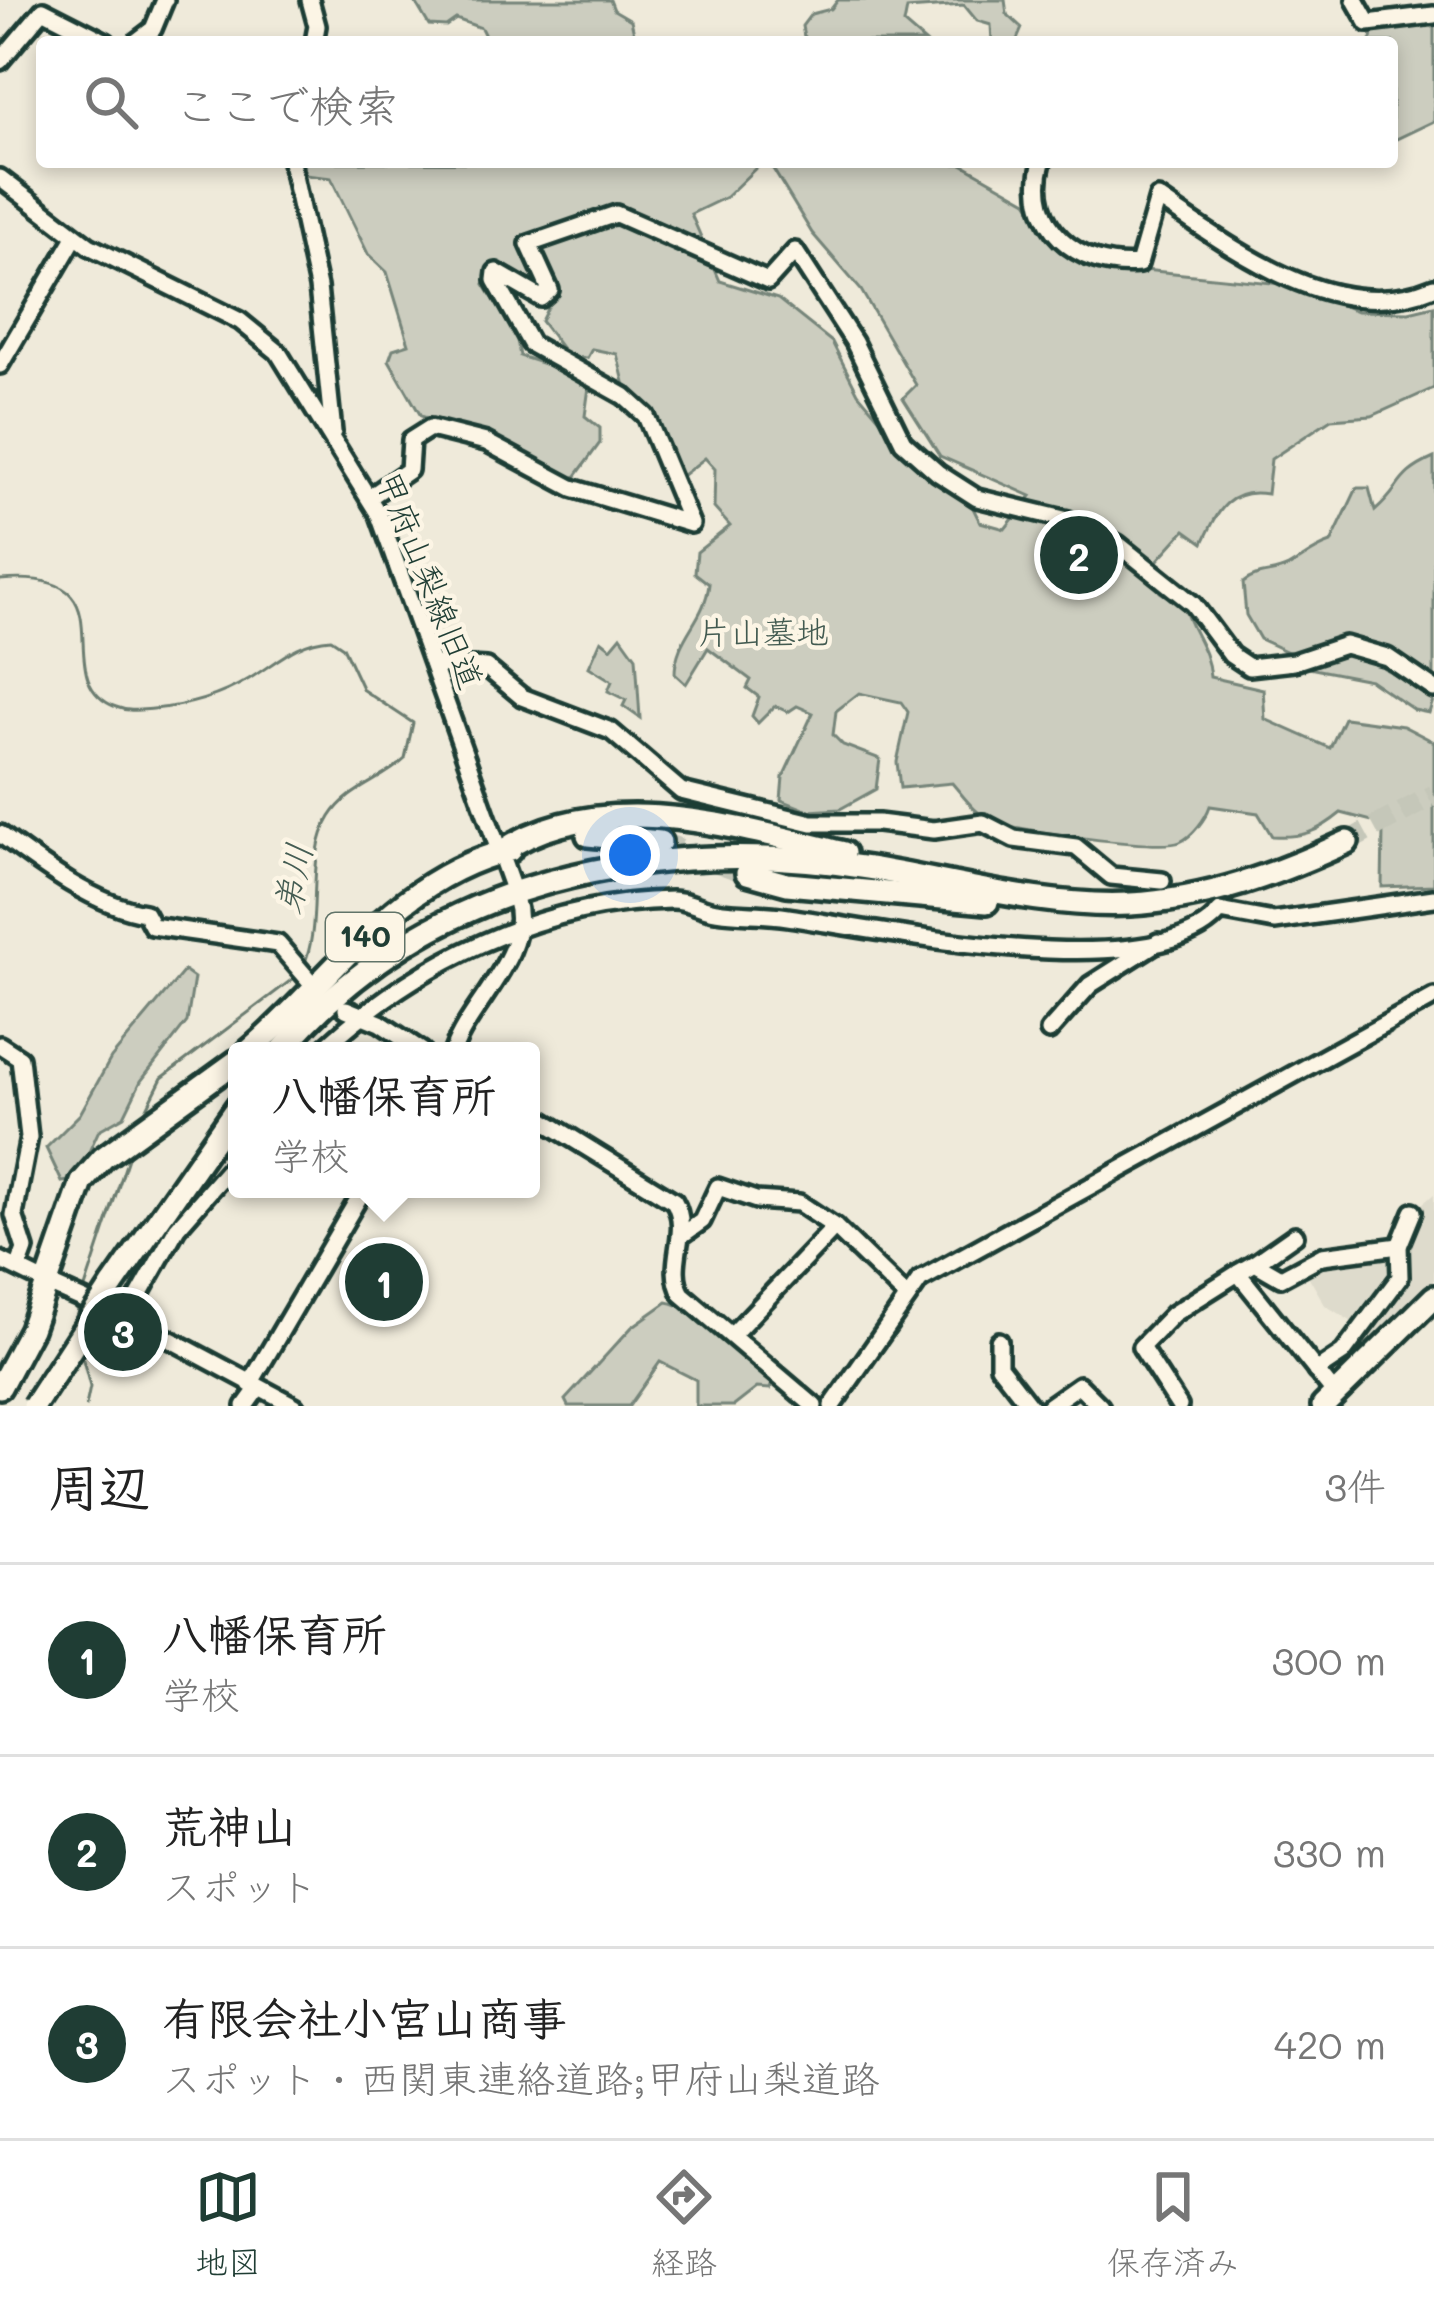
<!DOCTYPE html>
<html lang="ja">
<meta charset="utf-8">
<style>
body{margin:0;font-family:Mali,"Klee One",sans-serif;background:#f6f6f6;color:#222}
.you{position:absolute;left:630px;top:855px;width:42px;height:42px;margin:-30px;border:9px solid #fff;border-radius:50%;background:#1a73e8;box-shadow:0 0 0 18px #1a73e833}
.badge{display:grid;place-items:center;width:78px;height:78px;border-radius:50%;background:#1f3d34;color:#fff;font-size:39px;font-weight:700}
.pin{position:absolute;translate:-50% -50%;border:6px solid #fff;box-shadow:0 3px 12px #0006}
.popup{position:absolute;left:228px;top:1042px;width:312px;height:156px;box-sizing:border-box;display:grid;place-content:center;border-radius:12px;background:#fff;filter:drop-shadow(0 3px 9px #0005);font-size:39px;white-space:nowrap;color:#767676}
.popup b{font-size:45px;color:#222}
.popup::after{content:'';position:absolute;left:50%;top:100%;margin-left:-24px;border:24px solid transparent;border-top-color:#fff}
.list{margin:0;padding:0;list-style:none}
h2{display:flex;justify-content:space-between;align-items:center;height:156px;margin:0;padding:0 48px;font-size:51px}
h2 small{font-size:39px;font-weight:400;color:#767676}
.list li{display:grid;grid-template-columns:78px 1fr auto;gap:36px;align-items:center;box-sizing:border-box;height:192px;padding:0 48px;border-top:3px solid #e0e0e0}
.list b{display:block;font-size:45px;white-space:nowrap}
.list p{margin:0;font-size:39px;white-space:nowrap;color:#767676}
.list em{font-size:39px;font-style:normal;color:#767676}
.icon{flex:none;width:66px;height:66px;fill:none;stroke:currentColor;stroke-width:2;stroke-linecap:round;stroke-linejoin:round}
.map{position:relative;flex:none;width:1434px;height:1406px;overflow:hidden}
.search{position:absolute;background:#fff;box-shadow:0 6px 18px #0003;left:36px;right:36px;top:36px;height:132px;display:flex;align-items:center;gap:30px;box-sizing:border-box;padding:0 42px;border-radius:12px;color:#767676;font-size:45px}
.sheet{height:732px;background:#fff}
nav{display:flex;justify-content:space-around;align-items:center;box-sizing:border-box;height:168px;border-top:3px solid #e0e0e0;background:#fff;font-size:33px;color:#767676}
nav a{display:grid;justify-items:center;gap:6px}
nav .on{color:#1f3d34}
.map>svg:first-child{display:block}
.built{fill:#dedbcc}
.green{fill:#cccdbf;stroke:#76857a;stroke-width:3;fill-rule:evenodd}
.lines{fill:none;stroke-linecap:round;stroke-linejoin:round}
.stream{stroke:#6c7d71;stroke-width:3}
.highway-tunnel{stroke:#c5c7b9;stroke-width:21;stroke-dasharray:21 10;stroke-linecap:butt}
.minor-casing{stroke:#1f3d34;stroke-width:24}
.highway-casing{stroke:#1f3d34;stroke-width:30}
.minor{stroke:#fcf5e5;stroke-width:15}
.highway{stroke:#fcf5e5;stroke-width:21}
.highway-bridge-casing{stroke:#1f3d34;stroke-width:30;stroke-linecap:butt}
.highway-bridge{stroke:#fcf5e5;stroke-width:21}
.labels{text-anchor:middle;stroke-width:9;stroke-linejoin:round;paint-order:stroke}
.shield{fill:#fcf5e5;stroke:#617469;stroke-width:3}
.shield-label{font-size:30px;font-weight:bold;fill:#1f3d34}
.street-label{font-size:33px;fill:#1f3d34;stroke:#fcf5e5}
.park-label{font-size:33px;fill:#425a50;stroke:#fcf5e5}
.water-label{font-size:36px;font-style:italic;fill:#455d53;stroke:#fcf5e5}
</style>
<div class="map">
<svg width="1434" height="1406" viewBox="0 0 1434 1406">
<rect width="100%" height="100%" fill="#efeada"/>
<filter id="ink" filterUnits="userSpaceOnUse"><feTurbulence type="fractalNoise" baseFrequency=".00833" numOctaves="2"/><feDisplacementMap in="SourceGraphic" scale="24" xChannelSelector="R" yChannelSelector="G"/><feConvolveMatrix kernelMatrix="1 2 1 2 8 2 1 2 1" color-interpolation-filters="sRGB"/></filter>
<g filter="url(#ink)">
<polygon class="built" points="1434,1194 1434,1286 1393,1324 1378,1348 1357,1335 1362,1328 1325,1305 1303,1267 1399,1246 1413,1212"/>
<g class="green">
<polygon points="414,0 610,0 614,10 631,20 636,42 488,42 481,28 456,19 446,26 429,25"/>
<polygon points="838,0 1005,0 1007,14 1022,28 1016,42 992,42 991,25 977,21 964,5 907,9 904,24 925,42 805,42 802,26 811,14 831,9"/>
<polygon points="1434,19 1434,121 1392,141 1392,42 1371,42 1372,29"/>
<path d="M303,162l659,2 65,37 35,49 52,17 178,18 65,26 52,1 25,-6v82l-62,28 -41,3 -60,40 -4,35c-39,-7 -50,19 -64,49l-18,-13 -37,41 12,21 24,15c8,27 24,41 26,70l53,12 2,30 65,29 14,-30 59,8 31,16v143l-52,2 1,-57 -7,-8 -35,-9c-23,19 -39,25 -69,23l-14,-23 -48,-7c-4,12 -17,30 -30,36 -20,9 -165,-12 -186,-20 -18,-7 -30,-25 -42,-39l-52,5 -3,-26 11,-50 -7,-10 -42,-9 -23,18 -3,24 10,10 37,14 -4,30 -36,20 -31,2 -28,-11 2,-23 30,-64 -16,-7 -9,6 -13,-6 -17,17 -6,-7 7,-19 -12,-9 4,-8 -43,-32 -22,36 -11,-10c0,-37 30,-53 34,-90l-14,-11 2,-21 33,-26 -16,-18 1,-39 -10,-11 -27,21 -52,-89 -9,-36 -25,-5 -5,9 -19,-1 -27,-36 9,-18 -29,-8 -30,-20 -7,9 32,51 4,21 55,18 14,13 -4,29 15,12v15l-27,37 -86,-42 -66,-22 -32,-56 4,-11 16,-5 -22,-72 -19,-18 -37,-76 -26,-3zM761,163l12,6 39,64 49,57 55,95 -13,13 37,58 91,40 -26,33 -25,-7 -10,-20 -37,-21 -75,-88 -26,-51 -54,-43 -58,-18 -29,-67 35,-17z"/>
<path d="M1434,458v239l-5,16 -15,-3 -44,-30 -67,-13 -11,-13 -32,-15 -14,-24 -3,-32c14,-12 30,-8 45,-16 16,-9 25,-18 43,-24l26,-55h12l6,23c28,-24 20,-36 59,-53z"/>
<polygon points="621,636 636,657 640,718 623,706 626,700 608,691 612,681 589,667 601,640 611,648"/>
<polygon points="184,971 194,978 187,1022 141,1081 124,1116 99,1130 76,1180 62,1182 46,1148 80,1114 111,1058"/>
<path d="M667,1302c31,5 83,54 107,76l-4,11 -13,-1 -23,18h-38v-26l-36,-18 -31,44h-61l-3,-6 67,-73z"/>
</g>
<g class="lines">
<g class="stream">
<path d="M0,580c139,-12 42,98 116,127 12,5 24,3 37,2 35,-3 66,-12 96,-30 28,-17 48,-38 82,-40l12,8 20,43 50,33 -8,36c-23,22 -57,29 -75,58 -26,42 -6,104 -27,150"/>
<polyline points="141,1120 162,1078 298,975"/>
<polyline points="84,1291 130,1152"/>
<polyline points="74,1325 79,1306"/>
<polyline points="81,1352 90,1387 86,1406"/>
</g>
<g class="highway-tunnel">
<polyline points="660,842 747,873"/>
<polyline points="1347,842 1434,795"/>
</g>
<g class="minor-casing">
<g id="minor">
<polyline points="310,0 317,26 314,42"/>
<polyline points="1355,0 1368,23 1434,15"/>
<polyline points="136,42 153,29 165,0"/>
<polyline points="0,61 43,10 106,42"/>
<polyline points="291,162 318,287 333,432"/>
<path d="M1042,162c-18,63 36,108 97,102l19,-66c78,53 179,130 276,89"/>
<polyline points="0,178 89,246 240,321 278,352 379,515 511,884"/>
<polyline points="0,365 75,237"/>
<polyline points="370,497 409,470 411,440 430,428 486,442 572,488 691,524 646,416 624,396 531,344 495,280 496,272 541,298 550,290 529,244 616,214 768,281 795,251 854,342 903,442 938,473 977,498 1068,520 1118,544 1193,604 1231,655 1249,667 1294,662 1345,645 1387,657 1434,689"/>
<polyline points="435,664 486,667 522,697 611,731 681,791 812,823 878,823 934,830 983,823 1014,839 1076,847 1111,876 1162,881"/>
<path d="M0,834c40,30 94,71 145,79l7,13 126,18 30,35"/>
<polyline points="346,1009 380,1023 422,1051"/>
<polyline points="1049,1031 1090,985 1158,942"/>
<polyline points="0,1045 20,1058 29,1137 14,1215 25,1249 18,1268"/>
<path d="M321,1051c95,-89 220,-149 351,-151 17,0 28,9 44,11 23,4 48,2 72,6 90,13 372,72 432,-6l54,10 160,-23"/>
<path d="M453,1051c17,-48 79,-97 63,-150"/>
<path d="M531,1113l143,88c18,31 -9,63 8,93l132,112"/>
<polyline points="681,1236 702,1221 718,1187 756,1200 799,1203 835,1227 906,1296"/>
<polyline points="0,1260 37,1278"/>
<polyline points="1255,1263 1295,1235"/>
<polyline points="57,1288 156,1332 295,1406"/>
<polyline points="127,1317 177,1228 237,1160"/>
<polyline points="733,1334 835,1227"/>
<polyline points="999,1341 999,1366 1030,1406"/>
<polyline points="1316,1371 1343,1353 1400,1277 1399,1246 1413,1212"/>
<polyline points="250,1384 364,1189"/>
<polyline points="1335,1394 1238,1273 1255,1263 1281,1278 1322,1256 1399,1246"/>
<polyline points="245,1406 258,1388"/>
<polyline points="832,1406 920,1280 1434,997"/>
<polyline points="1049,1406 1079,1385 1100,1406"/>
<polyline points="1179,1406 1141,1347 1173,1314 1238,1273"/>
</g>
</g>
<g class="highway-casing">
<g id="highway">
<polyline points="588,835 660,842"/>
<path d="M501,852c97,-67 238,-25 343,1"/>
<polyline points="747,873 787,884 987,902"/>
<path d="M249,1051c85,-73 147,-174 261,-201"/>
<path d="M281,1051c147,-174 373,-216 588,-183 85,14 175,40 261,36 78,-4 147,-30 217,-62"/>
<polyline points="112,1286 237,1107"/>
<polyline points="0,1387 31,1329 82,1182 103,1158 237,1061"/>
<polyline points="1323,1406 1434,1297"/>
</g>
</g>
<use href="#minor" class="minor"/>
<use href="#highway" class="highway"/>
<g class="highway-bridge-casing">
<polyline id="highway-bridge" points="34,1406 112,1286"/>
</g>
<use href="#highway-bridge" class="highway-bridge"/>
</g>
</g>
<g class="labels">
<rect class="shield" x="326" y="913" width="78" height="48" rx="9"/>
<g class="shield-label">
<text x="365" y="947">140</text>
</g>
<g class="street-label">
<text transform="translate(430 580) rotate(68)" y="12">甲府山梨線旧道</text>
</g>
<g class="park-label">
<text x="763" y="644">片山墓地</text>
</g>
<g class="water-label">
<text transform="translate(293 879) rotate(-79)" y="13">弟川</text>
</g>
</g>
</svg>
<div class="you"></div>
<div class="pin badge" style="left:384px;top:1282px">1</div>
<div class="popup"><b>八幡保育所</b>学校</div>
<div class="pin badge" style="left:1079px;top:555px">2</div>
<div class="pin badge" style="left:123px;top:1332px">3</div>
<div class="search"><svg class="icon" aria-label="search" viewBox="0 0 24 24"><circle cx="10" cy="10" r="6"/><path d="M15 15l6 6"/></svg>ここで検索</div>
</div>
<section class="sheet">
<h2>周辺<small>3件</small></h2>
<ul class="list">
<li><span class="badge">1</span><div><b>八幡保育所</b><p>学校</p></div><em>300 m</em></li>
<li><span class="badge">2</span><div><b>荒神山</b><p>スポット</p></div><em>330 m</em></li>
<li><span class="badge">3</span><div><b>有限会社小宮山商事</b><p>スポット · 西関東連絡道路;甲府山梨道路</p></div><em>420 m</em></li>
</ul>
</section>
<nav>
<a class="on"><svg class="icon" aria-label="map" viewBox="0 0 24 24"><path d="M3 6l6-2 6 2 6-2v14l-6 2-6-2-6 2zM9 4v14M15 6v14"/></svg>地図</a>
<a><svg class="icon" aria-label="directions" viewBox="0 0 24 24"><path d="M12 3l9 9-9 9-9-9zM9 14v-3h6M13 9l2 2-2 2"/></svg>経路</a>
<a><svg class="icon" aria-label="saved" viewBox="0 0 24 24"><path d="M7 4h10v16l-5-4-5 4z"/></svg>保存済み</a>
</nav>
